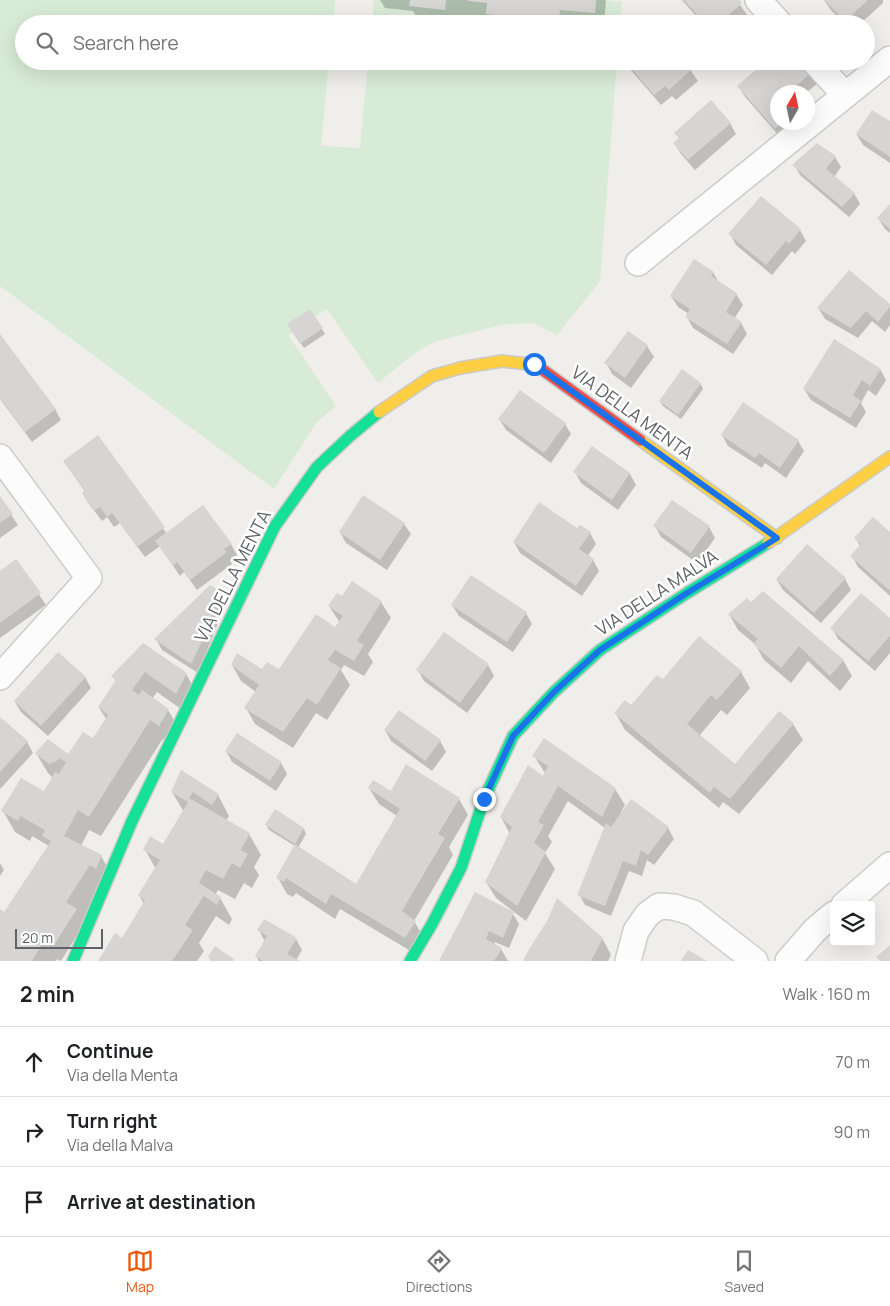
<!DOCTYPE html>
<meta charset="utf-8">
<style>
body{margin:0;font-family:Manrope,sans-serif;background:#f6f6f6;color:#202124}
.controls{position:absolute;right:15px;bottom:15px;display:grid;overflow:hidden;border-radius:5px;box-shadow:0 5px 20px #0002}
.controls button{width:45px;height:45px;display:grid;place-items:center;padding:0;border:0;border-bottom:1px solid #e0e0e0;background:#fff;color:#202124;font:25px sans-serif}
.compass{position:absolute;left:770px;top:85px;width:45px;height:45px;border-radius:50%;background:#fff;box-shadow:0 5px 20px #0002;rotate:9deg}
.scale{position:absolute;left:15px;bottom:12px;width:88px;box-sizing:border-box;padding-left:5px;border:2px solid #5f6368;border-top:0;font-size:14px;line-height:18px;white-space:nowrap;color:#5f6368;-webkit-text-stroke:4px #fff;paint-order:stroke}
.stop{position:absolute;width:15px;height:15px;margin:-11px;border:4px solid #1a73e8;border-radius:50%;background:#fff}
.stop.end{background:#1a73e8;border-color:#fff;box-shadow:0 1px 5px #0008}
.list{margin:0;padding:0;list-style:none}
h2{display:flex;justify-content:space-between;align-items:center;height:65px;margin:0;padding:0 20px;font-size:21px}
h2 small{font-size:16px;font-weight:400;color:#757577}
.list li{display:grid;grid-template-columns:32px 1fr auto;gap:15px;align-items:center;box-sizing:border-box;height:70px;padding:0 20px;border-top:1px solid #e0e0e0}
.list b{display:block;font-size:19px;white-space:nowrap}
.list p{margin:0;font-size:16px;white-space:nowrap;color:#757577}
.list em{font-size:16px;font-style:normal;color:#757577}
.icon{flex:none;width:28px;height:28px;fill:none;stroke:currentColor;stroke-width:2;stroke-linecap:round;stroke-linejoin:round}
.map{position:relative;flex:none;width:890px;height:961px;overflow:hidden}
.search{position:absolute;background:#fff;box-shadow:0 5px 20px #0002;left:15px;right:15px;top:15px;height:55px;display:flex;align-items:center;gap:12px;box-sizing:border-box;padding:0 18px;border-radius:28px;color:#757577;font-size:19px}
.sheet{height:275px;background:#fff}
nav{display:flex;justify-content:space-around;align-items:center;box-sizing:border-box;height:70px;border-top:1px solid #e0e0e0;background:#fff;font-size:14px;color:#757577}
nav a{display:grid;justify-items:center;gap:2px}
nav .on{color:#ea580c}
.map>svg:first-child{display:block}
.green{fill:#d8ebd6}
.shadow{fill:#0003}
.building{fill:#d6d5d3}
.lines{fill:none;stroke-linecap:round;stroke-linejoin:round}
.street-casing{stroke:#cbcccc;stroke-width:28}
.fast-casing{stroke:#cacacb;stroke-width:14}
.slow-casing{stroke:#cacacb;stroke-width:14}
.jam-casing{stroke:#cacacb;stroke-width:14}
.street{stroke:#fdfcfc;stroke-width:25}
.fast{stroke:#16e098;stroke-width:11}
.slow{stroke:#ffcf43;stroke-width:11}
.jam{stroke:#f24e42;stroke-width:11}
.route{stroke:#1a73e8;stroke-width:6}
.labels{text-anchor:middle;stroke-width:5;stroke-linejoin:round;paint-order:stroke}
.street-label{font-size:18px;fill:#5f6368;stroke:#fff}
</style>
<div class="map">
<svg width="890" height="961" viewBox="0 0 890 961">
<rect width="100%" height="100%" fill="#efeeea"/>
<g class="green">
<polygon points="0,0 335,0 333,24 24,24 24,61 329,61 321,146 360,148 368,61 617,61 600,281 557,335 533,323 506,324 434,342 415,353 378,383 327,309 288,335 336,406 316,423 274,489 0,286"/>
<polygon points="374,0 603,0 622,2 620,24 372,24"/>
</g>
<g class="shadow">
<polygon points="380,0 605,0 606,1 604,24 493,24 490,18 455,15 454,24 436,24 419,22 413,11 385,8"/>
<polygon points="682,0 737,0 747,15 737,24 703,24"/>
<polygon points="824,0 883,0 883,3 860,24 844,24 830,9"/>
<polygon points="626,61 684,61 698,81 676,100 672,96 661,105 630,69"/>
<polygon points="753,61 801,61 818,83 807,92 778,92 778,122 800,122 782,139 745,97 739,87 758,70"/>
<polygon points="730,123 736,134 695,170 681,154 675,144 680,139 676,133"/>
<polygon points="890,123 890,163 863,145 857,135"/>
<polygon points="835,157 841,167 834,177 854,193 860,204 849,217 800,175 794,165"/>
<polygon points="890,207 890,233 885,229 878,218"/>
<polygon points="800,230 806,241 795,254 792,251 772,275 736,245 730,234"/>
<polygon points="713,272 719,283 736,294 743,305 734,319 741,323 747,334 733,354 693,328 687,317 689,314 678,307 671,296"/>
<polygon points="890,306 890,325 885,332 872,321 858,338 825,319 819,309"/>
<polygon points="322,329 325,334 304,348 292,330"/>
<polygon points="629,333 647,346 654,357 631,388 612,374 606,363"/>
<polygon points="0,336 55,409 61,420 32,442 0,399"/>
<polygon points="880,369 886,380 876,396 868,390 861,403 866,412 856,428 811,400 804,389"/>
<polygon points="700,383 703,389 681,419 663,406 660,401"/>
<polygon points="500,420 565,424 571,434 551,463 506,430"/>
<polygon points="722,435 798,441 804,451 786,478 765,463 762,468 728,446"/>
<polygon points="98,437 167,534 231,544 237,555 230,560 232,564 197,590 184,572 180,576 160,546 145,557 120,523 114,527 107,517 102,521 89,504 83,494 85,492 64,461"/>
<polygon points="592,448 630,474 636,485 618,510 581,483 575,472"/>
<polygon points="0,498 18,525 0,538"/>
<polygon points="404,524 411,534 387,570 346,543 340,532"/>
<polygon points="655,526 709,527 715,538 697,563 661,537"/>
<polygon points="578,530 590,533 596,544 587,557 593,560 599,571 582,596 520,553 514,542"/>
<polygon points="890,533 890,596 858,567 852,556 860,546 856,538"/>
<polygon points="16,561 46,605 0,638 0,573"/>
<polygon points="845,579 851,590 821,623 783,590 777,580"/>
<polygon points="352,583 381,602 391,618 368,654 373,662 364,676 344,665 341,670 350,685 327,720 316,713 293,748 255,724 246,708 256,692 241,681 232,665 263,671 279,670 336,628 340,623 329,606 342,598"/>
<polygon points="219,592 226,603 198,673 162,650 156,639"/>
<polygon points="452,605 526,613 532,624 513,652 459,616"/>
<polygon points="729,614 843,660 852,676 840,691 808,661 791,683 764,660 755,644 738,630"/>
<polygon points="890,620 890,653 875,671 838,639 832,628"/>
<polygon points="143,644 186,674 198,695 188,714 157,692 152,699 168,710 180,730 162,740 101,836 89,830 81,846 101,856 113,877 61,961 57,959 56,961 0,961 0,911 4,914 49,846 32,836 30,841 15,832 3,811 45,792 53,778 48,773 36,753 68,756 93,740 107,720 99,708 116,682 113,676"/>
<polygon points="488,665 494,676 467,713 424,681 418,670"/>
<polygon points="741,672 750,688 727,715 721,710 699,736 735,766 779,712 793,724 803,740 739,814 723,802 719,808 625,730 616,714 632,707 663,681"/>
<polygon points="85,677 91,688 48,736 21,712 15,702"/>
<polygon points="0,718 27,742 33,753 0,789"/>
<polygon points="385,730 440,741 446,752 432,771 391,741"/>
<polygon points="226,751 281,763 287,774 276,791 232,762"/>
<polygon points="534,756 615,789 625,805 620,814 622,815 631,801 668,828 674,839 654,865 647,860 642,876 629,871 611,916 585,905 579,894 605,828 568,801 548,836 552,842 545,853 555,869 526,921 496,898 486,882 510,834 501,817 543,777 545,773"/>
<polygon points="182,772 218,795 229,816 226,821 249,834 261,855 254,867 259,875 252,888 244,883 235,899 218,890 215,895 220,898 232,919 229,925 216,916 199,943 204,951 197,961 100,961 122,940 144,904 139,895 156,869 145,850 164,846 184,812 172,792"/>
<polygon points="369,788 392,793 459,799 468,815 449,847 453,855 414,921 424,938 414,953 340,909 335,919 296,893 293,897 287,894 278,878 295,846 269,830 266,825 275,811 304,829 306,834 298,848 357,886 397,816 379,804"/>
<polygon points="0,863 4,870 0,876"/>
<polygon points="512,912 519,924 509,948 495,942 494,945 501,949 508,961 441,961"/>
<polygon points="259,930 296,939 302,950 296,960 297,961 259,961 256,956 265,942"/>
<polygon points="602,938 611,955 608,961 525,961"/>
</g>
<g class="building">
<polygon points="410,0 446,0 445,10 409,6"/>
<polygon points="468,0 596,0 595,13 560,10 559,21 486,14 487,3 468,1"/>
<polygon points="684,0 739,0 742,3 719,24 705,24"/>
<polygon points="824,0 868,0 845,21"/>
<polygon points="625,61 685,61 692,69 669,90 665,86 654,95"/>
<polygon points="752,61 803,61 812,72 789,92 778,92 778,122 782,122 775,129 737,86 758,68"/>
<polygon points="711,100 731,123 688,160 673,143 679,138 674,133"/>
<polygon points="872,110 890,121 890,157 856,134"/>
<polygon points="817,143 836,156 826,169 855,193 842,207 792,165"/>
<polygon points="761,196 801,229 789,244 786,241 766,265 728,234"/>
<polygon points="890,204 890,229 877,218"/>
<polygon points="694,259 714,272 711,276 737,293 726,312 742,322 727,344 685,317 690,309 670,296"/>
<polygon points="849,270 890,304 890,307 878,322 866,311 851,328 817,308"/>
<polygon points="310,309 323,328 300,344 287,324"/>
<polygon points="628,331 648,345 625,378 604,363"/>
<polygon points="0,334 56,409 25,432 0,398"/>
<polygon points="834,339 881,369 870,386 862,380 853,395 861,401 850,418 803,389"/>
<polygon points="682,369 701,383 678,415 659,401"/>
<polygon points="520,390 566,423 544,453 498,419"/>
<polygon points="743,402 799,440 780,468 759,453 755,458 721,435"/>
<polygon points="98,435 165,527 137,547 112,513 107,517 100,507 94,511 82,493 85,491 63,461"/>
<polygon points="592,446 630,473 612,500 573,472"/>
<polygon points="363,495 405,523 380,560 339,532"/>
<polygon points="0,496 13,514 0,523"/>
<polygon points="672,500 710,526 691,553 653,526"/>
<polygon points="539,502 577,528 580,525 591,532 579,549 594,559 576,586 513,542"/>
<polygon points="203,505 232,544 224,549 227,552 190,580 177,562 173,566 155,541"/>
<polygon points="873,517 890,532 890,589 889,590 850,556 861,544 854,538"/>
<polygon points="807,544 846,578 814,613 776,579"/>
<polygon points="16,559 41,593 0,623 0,571"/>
<polygon points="471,575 527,612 507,642 451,605"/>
<polygon points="352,581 382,601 357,641 364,645 354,661 335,650 328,660 341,668 317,705 307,698 283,732 244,708 259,685 231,665 237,653 262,669 267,662 279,669 316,614 335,627 343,616 328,606 337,593 342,596"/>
<polygon points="210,585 220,591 206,633 191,664 154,639"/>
<polygon points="763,591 844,660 830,676 799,646 781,668 753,644 758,639 728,614 747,598 751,602"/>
<polygon points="861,593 890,618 890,636 868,661 830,628"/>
<polygon points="444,632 489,664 460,703 416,670"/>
<polygon points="699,636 742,671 717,700 711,695 687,724 735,764 779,711 794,723 730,799 714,787 710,793 614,713 625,700 631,705 657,675 663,679"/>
<polygon points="143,643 187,673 176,694 145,672 132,690 139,695 142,690 169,709 159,726 150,720 89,817 78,810 64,836 102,855 96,869 90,865 66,902 77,909 54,945 45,939 32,961 0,961 0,909 4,912 51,841 42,836 45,830 20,816 18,821 1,811 21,778 44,791 55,772 59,774 66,762 59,758 55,762 49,764 35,753 48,739 68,754 83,732 93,738 108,715 98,707 116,680 111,676"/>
<polygon points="58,652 86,677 41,726 14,701"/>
<polygon points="399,710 441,740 425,761 384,730"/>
<polygon points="0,717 28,741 0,772"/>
<polygon points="237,733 282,762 270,781 225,751"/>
<polygon points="544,738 616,788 602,817 558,786 538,822 544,825 534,843 546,852 517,906 485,882 512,827 500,817 528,765 543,776 548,766 532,756"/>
<polygon points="406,764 460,798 438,834 445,838 402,911 416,921 405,938 331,894 326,904 286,878 284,882 276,878 295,844 356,884 400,809 368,788 373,780 391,791"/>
<polygon points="181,770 219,794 212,805 193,792 189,798 250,833 241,850 248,854 240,868 232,863 223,879 206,870 199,883 221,897 217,905 204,896 185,925 193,930 172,961 98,961 115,933 122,938 145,900 138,895 160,860 143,850 150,836 163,844 188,802 171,792"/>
<polygon points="631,799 669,827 648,855 641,850 636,866 623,861 605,906 577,895 606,823 611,827"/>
<polygon points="275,809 304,828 295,844 265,825"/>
<polygon points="475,892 514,912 503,938 489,931 486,939 502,948 494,961 439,961"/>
<polygon points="557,898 603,938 591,961 523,961 528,951 547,921"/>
<polygon points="264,919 297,938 287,954 300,961 263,961 255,956 267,936 257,930"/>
<polygon points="890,945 890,961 880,961 876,957"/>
<polygon points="215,946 234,959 233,961 211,961 208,957"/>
<polygon points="688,950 707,961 681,961"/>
</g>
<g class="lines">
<g class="street-casing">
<g id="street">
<polyline points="758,0 780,24"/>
<polyline points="814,61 845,95"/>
<polyline points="638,263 890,59"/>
<polyline points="0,457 89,578 0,677"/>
<polyline points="844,905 890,865"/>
<polyline points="628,961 636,931 647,915 659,906 674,907 693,913 755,961"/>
<polyline points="788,961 815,930 834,914"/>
</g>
</g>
<g class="fast-casing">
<g id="fast">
<polyline points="73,961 132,821 275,526 317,467 350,436 379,412"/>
<polyline points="410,961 432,924 461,868 484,799 513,736 554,692 600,650 687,593 768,543"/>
</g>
</g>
<g class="slow-casing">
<g id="slow">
<polyline points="379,412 432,376 460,368 502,361 536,365"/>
<polyline points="640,440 777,538"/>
<polyline points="768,543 890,457"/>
</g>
</g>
<g class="jam-casing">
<polyline id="jam" points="536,365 640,440"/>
</g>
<use href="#street" class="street"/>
<use href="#fast" class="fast"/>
<use href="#slow" class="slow"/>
<use href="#jam" class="jam"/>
</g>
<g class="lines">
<polyline class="route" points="484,799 513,736 554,692 600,650 687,593 777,538 534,364"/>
</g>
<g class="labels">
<g class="street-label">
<text transform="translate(632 413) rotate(36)" y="6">VIA DELLA MENTA</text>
<text transform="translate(233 576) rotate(-63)" y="6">VIA DELLA MENTA</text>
<text transform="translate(657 593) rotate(-33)" y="6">VIA DELLA MALVA</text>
</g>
</g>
</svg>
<div class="controls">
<button><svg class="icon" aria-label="layers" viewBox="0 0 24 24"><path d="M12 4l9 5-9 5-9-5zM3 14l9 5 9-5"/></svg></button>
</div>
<svg class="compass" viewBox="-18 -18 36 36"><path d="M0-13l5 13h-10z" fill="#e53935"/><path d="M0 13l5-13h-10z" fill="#757577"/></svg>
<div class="scale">20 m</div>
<div class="stop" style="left:534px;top:364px"></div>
<div class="stop end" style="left:484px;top:799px"></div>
<div class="search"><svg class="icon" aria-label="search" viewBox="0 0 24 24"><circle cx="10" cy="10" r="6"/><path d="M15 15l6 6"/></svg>Search here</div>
</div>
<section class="sheet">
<h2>2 min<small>Walk · 160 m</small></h2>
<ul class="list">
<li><svg class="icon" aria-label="ahead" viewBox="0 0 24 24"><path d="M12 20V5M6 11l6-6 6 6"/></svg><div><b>Continue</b><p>Via della Menta</p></div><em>70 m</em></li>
<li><svg class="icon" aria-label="right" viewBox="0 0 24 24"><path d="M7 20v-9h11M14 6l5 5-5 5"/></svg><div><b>Turn right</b><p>Via della Malva</p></div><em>90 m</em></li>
<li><svg class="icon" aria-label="arrive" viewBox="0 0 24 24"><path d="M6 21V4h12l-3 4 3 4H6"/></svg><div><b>Arrive at destination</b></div></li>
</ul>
</section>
<nav>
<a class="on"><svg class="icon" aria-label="map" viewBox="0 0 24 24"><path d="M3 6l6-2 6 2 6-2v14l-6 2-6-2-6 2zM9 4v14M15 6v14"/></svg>Map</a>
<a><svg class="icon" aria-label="directions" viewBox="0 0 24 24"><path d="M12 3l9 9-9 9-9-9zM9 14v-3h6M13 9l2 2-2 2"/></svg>Directions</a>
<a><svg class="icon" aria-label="saved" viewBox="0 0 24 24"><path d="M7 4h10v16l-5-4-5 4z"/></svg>Saved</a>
</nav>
